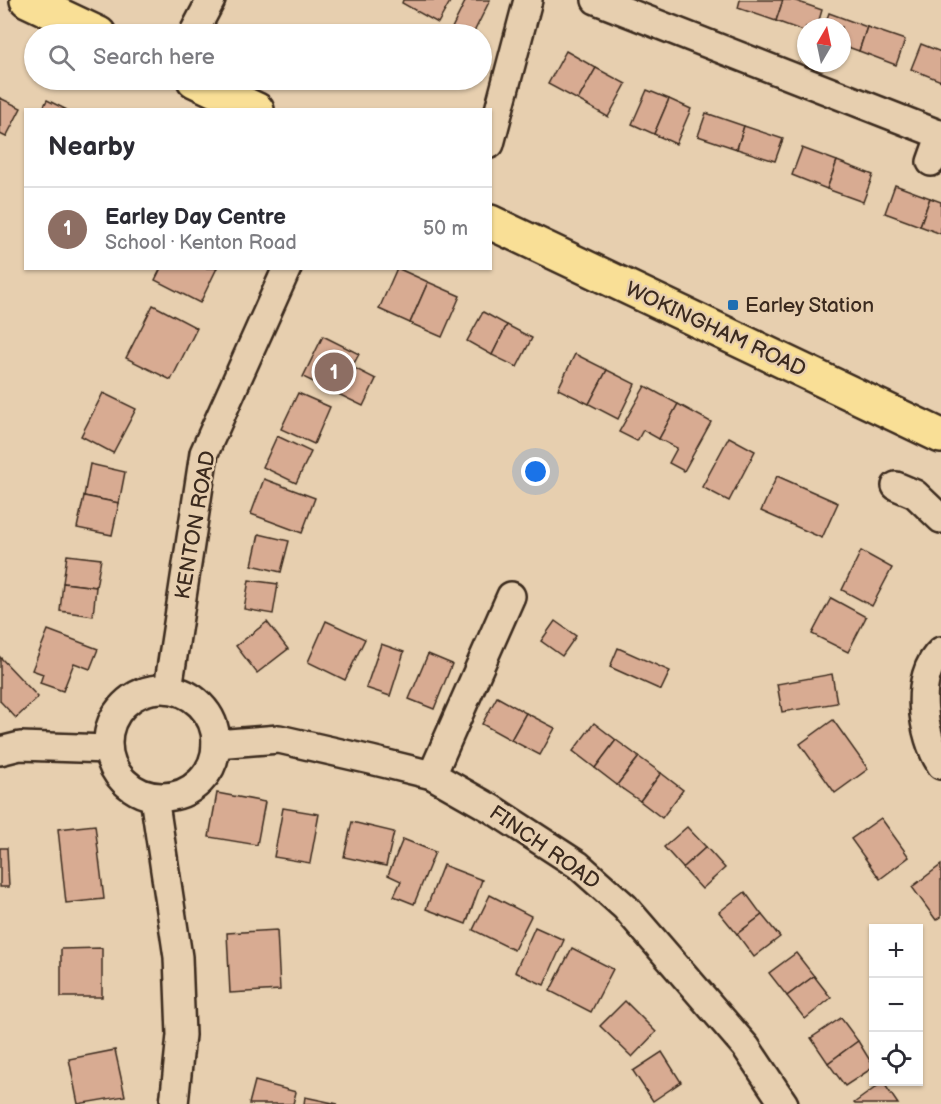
<!DOCTYPE html>
<meta charset="utf-8">
<style>
body{margin:0;font-family:"Balsamiq Sans",sans-serif;background:#f7f7f7;color:#2b2b33}
.controls{position:absolute;right:18px;bottom:18px;display:grid;overflow:hidden;border-radius:0px;box-shadow:0 2px 4px #0004}
.controls button{width:54px;height:54px;display:grid;place-items:center;padding:0;border:0;border-bottom:2px solid #e1e1e2;background:#fff;color:#2b2b33;font:30px sans-serif}
.compass{position:absolute;left:797px;top:18px;width:54px;height:54px;border-radius:50%;background:#fff;box-shadow:0 2px 4px #0004;rotate:9deg}
.you{position:absolute;left:536px;top:472px;width:21px;height:21px;margin:-15px;border:4px solid #fff;border-radius:50%;background:#1a73e8;box-shadow:0 0 0 9px #1a73e833}
.badge{display:grid;place-items:center;width:39px;height:39px;border-radius:50%;background:#ea580c;color:#fff;font-size:20px;font-weight:700}
.pin{position:absolute;translate:-50% -50%;border:3px solid #fff;box-shadow:0 2px 6px #0006}
.list{margin:0;padding:0;list-style:none}
h2{display:flex;justify-content:space-between;align-items:center;height:78px;margin:0;padding:0 24px;font-size:26px}
h2 small{font-size:20px;font-weight:400;color:#7c7c81}
.list li{display:grid;grid-template-columns:39px 1fr auto;gap:18px;align-items:center;box-sizing:border-box;height:84px;padding:0 24px;border-top:2px solid #e1e1e2}
.list b{display:block;font-size:22px;white-space:nowrap}
.list p{margin:0;font-size:20px;white-space:nowrap;color:#7c7c81}
.list em{font-size:20px;font-style:normal;color:#7c7c81}
.icon{flex:none;width:33px;height:33px;fill:none;stroke:currentColor;stroke-width:2;stroke-linecap:round;stroke-linejoin:round}
.map{position:relative;flex:none;width:941px;height:1104px;overflow:hidden}
.search{position:absolute;background:#fff;box-shadow:0 2px 4px #0004;left:24px;top:24px;width:468px;height:66px;display:flex;align-items:center;gap:15px;box-sizing:border-box;padding:0 21px;border-radius:33px;color:#7c7c81;font-size:22px}
.panel{position:absolute;background:#fff;box-shadow:0 2px 4px #0004;left:24px;top:108px;width:468px;height:162px;border-radius:0px}
.map>svg:first-child{display:block}
.building{fill:#d8ab92;stroke:#3b2a1e;stroke-width:1.5}
.lines{fill:none;stroke-linecap:round;stroke-linejoin:round}
.street-casing{stroke:#3b2a1e;stroke-width:32}
.primary-casing{stroke:#3b2a1e;stroke-width:38}
.street{stroke:#e7cfaf;stroke-width:27}
.primary{stroke:#f9df96;stroke-width:33}
.poi-dot{fill:#1f6fb2;stroke:#e7cfaf;stroke-width:2}
.labels{text-anchor:middle;stroke-width:5;stroke-linejoin:round;paint-order:stroke}
.poi-label{font-size:21px;fill:#3b2a1e;stroke:#e7cfaf;text-anchor:start}
.street-label{font-size:21px;fill:#3b2a1e;stroke:#e7cfaf}
</style>
<div class="map">
<svg width="941" height="1104" viewBox="0 0 941 1104">
<rect width="100%" height="100%" fill="#e7cfaf"/>
<filter id="ink" filterUnits="userSpaceOnUse"><feTurbulence type="fractalNoise" baseFrequency=".0167" numOctaves="2"/><feDisplacementMap in="SourceGraphic" scale="12" xChannelSelector="R" yChannelSelector="G"/><feConvolveMatrix kernelMatrix="1 2 1 2 8 2 1 2 1" color-interpolation-filters="sRGB"/></filter>
<g filter="url(#ink)">
<g class="building">
<polygon points="403,0 451,0 438,23 402,3"/>
<polygon points="466,0 490,0 473,34 465,34 452,28"/>
<polygon points="740,0 783,0 776,21 738,8"/>
<polygon points="783,0 793,0 822,10 817,27 806,27 806,32 776,21"/>
<polygon points="829,13 867,27 859,51 842,45 842,27 824,27"/>
<polygon points="867,27 905,40 896,65 859,51"/>
<polygon points="921,44 941,52 941,81 911,69"/>
<polygon points="566,51 596,68 578,100 548,84"/>
<polygon points="596,68 626,84 608,117 578,100"/>
<polygon points="647,90 669,99 654,134 632,124"/>
<polygon points="0,98 21,108 6,137 0,134"/>
<polygon points="669,99 691,109 676,144 654,134"/>
<polygon points="47,100 67,110 42,110"/>
<polygon points="706,113 744,126 737,149 698,136"/>
<polygon points="744,126 783,139 775,161 737,149"/>
<polygon points="802,148 837,161 827,189 792,175"/>
<polygon points="837,161 873,175 863,202 827,189"/>
<polygon points="895,185 930,198 920,226 885,213"/>
<polygon points="930,198 941,202 941,234 920,226"/>
<polygon points="161,268 217,268 200,303 155,280"/>
<polygon points="397,268 428,282 410,323 379,309"/>
<polygon points="428,282 460,296 442,337 410,323"/>
<polygon points="153,305 197,328 171,380 126,358"/>
<polygon points="483,312 507,325 492,355 467,341"/>
<polygon points="507,325 532,338 517,367 492,355"/>
<polygon points="323,336 359,354 352,367 376,379 363,406 303,377"/>
<polygon points="575,354 607,370 589,404 558,389"/>
<polygon points="607,370 635,384 618,419 589,404"/>
<polygon points="645,386 678,404 659,439 643,430 637,441 619,432"/>
<polygon points="103,393 136,409 113,453 81,436"/>
<polygon points="298,393 330,407 314,444 281,429"/>
<polygon points="678,404 711,422 684,471 669,463 677,448 659,439"/>
<polygon points="277,436 311,452 296,483 263,467"/>
<polygon points="729,437 755,451 729,501 702,487"/>
<polygon points="90,464 125,472 119,503 84,496"/>
<polygon points="777,476 838,503 822,538 761,511"/>
<polygon points="264,479 315,498 302,533 251,514"/>
<polygon points="84,496 119,503 112,535 77,528"/>
<polygon points="259,534 289,541 281,572 252,565"/>
<polygon points="861,551 892,568 872,606 842,590"/>
<polygon points="67,555 101,559 96,587 63,583"/>
<polygon points="249,580 278,584 273,614 244,609"/>
<polygon points="63,583 96,587 93,616 60,611"/>
<polygon points="831,598 866,617 848,652 812,634"/>
<polygon points="326,621 365,639 345,680 308,662"/>
<polygon points="555,621 576,636 562,656 541,641"/>
<polygon points="267,622 288,649 257,673 236,646"/>
<polygon points="48,630 98,649 90,669 74,663 63,691 40,683 43,674 32,670"/>
<polygon points="381,644 404,652 390,696 366,688"/>
<polygon points="618,648 670,671 661,690 610,667"/>
<polygon points="428,654 452,664 434,709 409,699"/>
<polygon points="0,657 38,697 16,718 0,701"/>
<polygon points="832,674 837,703 782,712 777,684"/>
<polygon points="497,697 526,713 511,740 482,724"/>
<polygon points="526,713 555,728 540,755 511,740"/>
<polygon points="833,720 868,769 835,793 800,744"/>
<polygon points="594,723 616,740 595,768 573,751"/>
<polygon points="616,740 639,757 617,785 595,768"/>
<polygon points="639,757 661,773 640,801 617,785"/>
<polygon points="661,773 683,790 662,818 640,801"/>
<polygon points="217,793 265,802 257,845 209,837"/>
<polygon points="283,808 319,814 310,863 274,857"/>
<polygon points="881,818 909,857 880,879 851,839"/>
<polygon points="352,822 394,832 386,866 344,857"/>
<polygon points="95,825 104,899 66,903 58,829"/>
<polygon points="687,827 706,847 683,868 664,847"/>
<polygon points="403,839 435,852 414,904 394,896 401,881 388,875"/>
<polygon points="706,847 725,868 702,889 683,868"/>
<polygon points="0,848 7,848 9,887 0,887"/>
<polygon points="443,865 482,880 466,924 426,909"/>
<polygon points="941,865 941,917 936,920 912,887"/>
<polygon points="745,892 762,915 737,934 719,912"/>
<polygon points="490,895 531,916 514,950 473,930"/>
<polygon points="762,915 780,937 754,957 737,934"/>
<polygon points="535,927 564,940 544,985 515,972"/>
<polygon points="277,930 280,990 230,993 227,933"/>
<polygon points="102,948 102,997 61,997 61,949"/>
<polygon points="572,948 613,969 591,1012 550,991"/>
<polygon points="796,953 814,976 787,996 769,973"/>
<polygon points="814,976 831,998 805,1019 787,996"/>
<polygon points="625,1001 656,1032 632,1057 600,1026"/>
<polygon points="841,1018 858,1041 828,1063 811,1038"/>
<polygon points="858,1041 874,1067 845,1086 828,1063"/>
<polygon points="115,1050 125,1096 78,1104 69,1059"/>
<polygon points="662,1052 681,1082 653,1101 633,1071"/>
<polygon points="255,1081 296,1092 293,1104 249,1104"/>
<polygon points="883,1082 898,1104 855,1104 854,1103"/>
<polygon points="305,1097 338,1104 304,1104"/>
</g>
<g class="lines">
<g class="street-casing">
<g id="street">
<polyline points="596,0 941,135"/>
<polyline points="193,34 211,0"/>
<polyline points="490,144 528,0"/>
<polyline points="931,162 941,134"/>
<polyline points="896,486 915,494 941,519"/>
<path d="M941,651c-28,25 -19,85 0,114"/>
<circle cx="162" cy="743" r="54"/>
<polyline points="168,689 204,453 287,268"/>
<polyline points="216,744 279,739 371,760 432,775 492,809 578,865 625,907 746,1047 784,1104"/>
<polyline points="0,751 20,746 108,749"/>
<polyline points="432,775 511,596"/>
<polyline points="154,797 178,957 181,1035 174,1104"/>
</g>
</g>
<g class="primary-casing">
<g id="primary">
<polyline points="27,0 99,34"/>
<polyline points="194,80 257,110"/>
<polyline points="490,222 941,436"/>
</g>
</g>
<use href="#street" class="street"/>
<use href="#primary" class="primary"/>
</g>
</g>
<rect class="poi-dot" x="727" y="299" width="12" height="12" rx="3"/>
<g class="labels">
<g class="poi-label">
<text x="745" y="312">Earley Station</text>
</g>
<g class="street-label">
<text transform="translate(716 329) rotate(25)" y="7">WOKINGHAM ROAD</text>
<text transform="translate(195 525) rotate(-80)" y="7">KENTON ROAD</text>
<text transform="translate(545 847) rotate(35)" y="7">FINCH ROAD</text>
</g>
</g>
</svg>
<div class="controls">
<button>+</button>
<button>−</button>
<button><svg class="icon" aria-label="locate" viewBox="0 0 24 24"><circle cx="12" cy="12" r="6"/><path d="M12 2v4M12 18v4M2 12h4M18 12h4"/></svg></button>
</div>
<svg class="compass" viewBox="-18 -18 36 36"><path d="M0-13l5 13h-10z" fill="#e53935"/><path d="M0 13l5-13h-10z" fill="#7c7c81"/></svg>
<div class="you"></div>
<div class="pin badge" style="left:334px;top:372px;background:#8d6e63">1</div>
<div class="search"><svg class="icon" aria-label="search" viewBox="0 0 24 24"><circle cx="10" cy="10" r="6"/><path d="M15 15l6 6"/></svg>Search here</div>
<section class="panel">
<h2>Nearby<small></small></h2>
<ul class="list">
<li><span class="badge" style="background:#8d6e63">1</span><div><b>Earley Day Centre</b><p>School · Kenton Road</p></div><em>50 m</em></li>
</ul>
</section>
</div>
